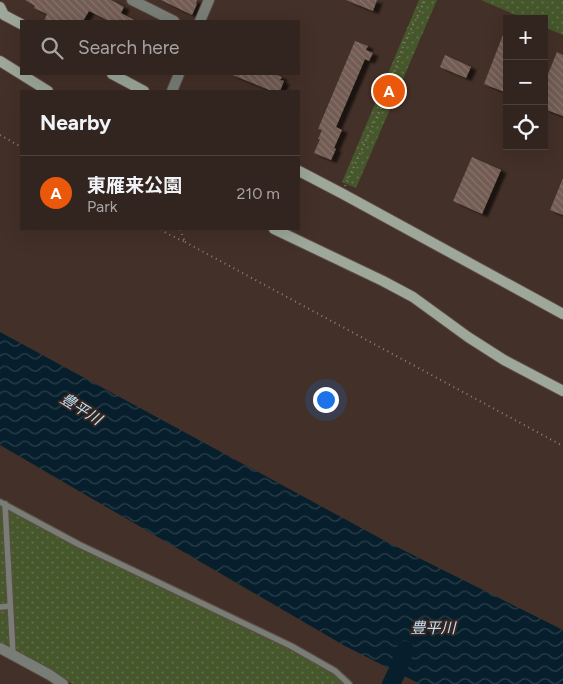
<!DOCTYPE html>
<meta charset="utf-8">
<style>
body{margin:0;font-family:Figtree,"Noto Sans JP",sans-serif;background:#3d302b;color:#f1f3f6}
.controls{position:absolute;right:15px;top:15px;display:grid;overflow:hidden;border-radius:0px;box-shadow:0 5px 20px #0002}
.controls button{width:45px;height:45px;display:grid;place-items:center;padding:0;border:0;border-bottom:1px solid #4d413c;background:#32241e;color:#f1f3f6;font:25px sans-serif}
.you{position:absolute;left:325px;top:399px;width:18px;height:18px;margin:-12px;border:4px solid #fff;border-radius:50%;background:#1a73e8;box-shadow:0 0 0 8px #1a73e833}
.badge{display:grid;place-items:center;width:32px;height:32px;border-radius:50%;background:#ea580c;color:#fff;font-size:16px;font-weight:700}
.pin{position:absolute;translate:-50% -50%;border:2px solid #fff;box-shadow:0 1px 5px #0006}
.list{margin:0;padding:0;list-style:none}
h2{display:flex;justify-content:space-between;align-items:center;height:65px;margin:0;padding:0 20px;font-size:21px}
h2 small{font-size:16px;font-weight:400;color:#a8a4a4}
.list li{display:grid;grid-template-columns:32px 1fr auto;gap:15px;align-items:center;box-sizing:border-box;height:75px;padding:0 20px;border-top:1px solid #4d413c}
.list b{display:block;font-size:19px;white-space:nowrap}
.list p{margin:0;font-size:16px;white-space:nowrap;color:#a8a4a4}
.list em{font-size:16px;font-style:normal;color:#a8a4a4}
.icon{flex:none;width:28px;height:28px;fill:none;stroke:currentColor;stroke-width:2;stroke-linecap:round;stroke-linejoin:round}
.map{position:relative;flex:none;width:563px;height:684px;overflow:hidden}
.search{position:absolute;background:#32241e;box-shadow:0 5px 20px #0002;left:20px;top:20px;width:280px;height:55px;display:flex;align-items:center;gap:12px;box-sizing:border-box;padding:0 18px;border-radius:0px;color:#a8a4a4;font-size:19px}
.panel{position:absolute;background:#32241e;box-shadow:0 5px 20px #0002;left:20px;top:90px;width:280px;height:140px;border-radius:0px}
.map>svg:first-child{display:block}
.grass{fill:url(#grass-dots)}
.water{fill:url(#water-waves)}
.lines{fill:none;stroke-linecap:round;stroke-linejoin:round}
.river{stroke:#071f2c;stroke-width:18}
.building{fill:url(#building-back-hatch);filter:url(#shadow)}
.lane-casing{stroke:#5e4c44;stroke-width:8}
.street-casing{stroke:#5e4c44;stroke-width:12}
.secondary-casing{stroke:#5e4c44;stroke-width:12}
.path{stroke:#91807a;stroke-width:2;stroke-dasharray:1 4;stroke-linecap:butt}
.lane{stroke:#787e76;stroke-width:5.5}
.street{stroke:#787e76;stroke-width:10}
.secondary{stroke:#9da79a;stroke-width:10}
.labels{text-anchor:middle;stroke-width:4;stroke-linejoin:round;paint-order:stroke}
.water-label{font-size:15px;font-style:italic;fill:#bce1f9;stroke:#39261f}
</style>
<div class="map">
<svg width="563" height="684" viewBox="0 0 563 684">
<defs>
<pattern id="grass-dots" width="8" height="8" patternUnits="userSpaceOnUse" patternTransform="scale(1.25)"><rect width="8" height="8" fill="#45572b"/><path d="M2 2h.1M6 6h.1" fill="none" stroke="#606f49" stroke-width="1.8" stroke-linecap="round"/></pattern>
<pattern id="water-waves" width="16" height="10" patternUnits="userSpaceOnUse" patternTransform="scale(1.25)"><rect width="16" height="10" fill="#071f2c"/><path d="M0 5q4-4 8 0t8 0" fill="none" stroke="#2b3f4a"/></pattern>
<pattern id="building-back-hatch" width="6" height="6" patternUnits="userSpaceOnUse" patternTransform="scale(1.25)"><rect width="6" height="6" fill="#725c53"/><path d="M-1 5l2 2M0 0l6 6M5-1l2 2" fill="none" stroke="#86736b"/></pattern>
<filter id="shadow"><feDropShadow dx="5.5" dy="3" stdDeviation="1" flood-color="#0009"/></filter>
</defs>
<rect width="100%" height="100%" fill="#433028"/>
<g class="grass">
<polygon points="419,0 437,0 356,188 342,182"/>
<polygon points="481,0 563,0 563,35 544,27 544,19 525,19"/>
<polygon points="0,505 292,649 333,672 345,684 73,684 0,644"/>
</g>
<polygon class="water" points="0,332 387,542 563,630 563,684 420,684 345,646 0,445"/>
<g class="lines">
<polyline class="river" points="391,684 397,672 405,650"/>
</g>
<g class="building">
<polygon points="25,0 111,0 124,7 121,13 136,21 109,21 89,11 83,21 44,21 47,14 34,8 35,6"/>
<polygon points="161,0 197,0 196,3 197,4 192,15"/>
<polygon points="346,0 377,0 373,11"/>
<polygon points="506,27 507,27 507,93 484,84"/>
<polygon points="355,41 368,46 366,50 373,53 369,61 365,59 336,127 342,130 334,148 336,149 331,160 314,153 320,139 318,139 322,130 318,129"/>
<polygon points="557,52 563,55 563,116 544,109 544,73 548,74"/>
<polygon points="445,55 471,67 466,78 440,67"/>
<polygon points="230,74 274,74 282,77 280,80 284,81 280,91 272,91"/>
<polygon points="472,157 501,170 482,214 453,201"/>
<polygon points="563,178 563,215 550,210"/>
</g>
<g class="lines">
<g class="lane-casing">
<g id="lane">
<polyline points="0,502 78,544 291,646 335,671 349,684"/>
<polyline points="5,504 13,655"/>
<polyline points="0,607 10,606"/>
</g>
</g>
<g class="street-casing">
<g id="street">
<polyline points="132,0 174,21"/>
<polyline points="200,21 209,0"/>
<polyline points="172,91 179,74"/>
<polyline points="0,648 50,675 63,684"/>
</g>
</g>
<g class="secondary-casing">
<g id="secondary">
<polyline points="0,7 4,15 21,24"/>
<polyline points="0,61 48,91"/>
<polyline points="112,74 144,91"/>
<polyline points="299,171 343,194 563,314"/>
<polyline points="274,229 383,281 413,297 468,337 504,360 563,391"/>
</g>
</g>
<g class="path">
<polyline points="0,135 21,147"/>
<polyline points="345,186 386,97 403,46 425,0"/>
<polyline points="161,229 166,233 185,242 180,229"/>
<polyline points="185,242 563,446"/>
</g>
<use href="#lane" class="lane"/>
<use href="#street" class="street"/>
<use href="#secondary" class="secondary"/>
</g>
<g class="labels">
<g class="water-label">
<text transform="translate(81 409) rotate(32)" y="5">豊平川</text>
<text x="433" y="633">豊平川</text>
</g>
</g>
</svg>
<div class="controls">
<button>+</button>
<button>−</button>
<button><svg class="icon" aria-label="locate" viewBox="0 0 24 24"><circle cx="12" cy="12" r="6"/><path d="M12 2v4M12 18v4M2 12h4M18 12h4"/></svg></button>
</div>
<div class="you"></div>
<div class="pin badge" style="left:389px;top:91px">A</div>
<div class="search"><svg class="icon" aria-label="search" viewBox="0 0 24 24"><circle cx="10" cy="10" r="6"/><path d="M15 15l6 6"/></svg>Search here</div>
<section class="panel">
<h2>Nearby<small></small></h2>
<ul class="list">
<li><span class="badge">A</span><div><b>東雁来公園</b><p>Park</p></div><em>210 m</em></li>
</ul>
</section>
</div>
